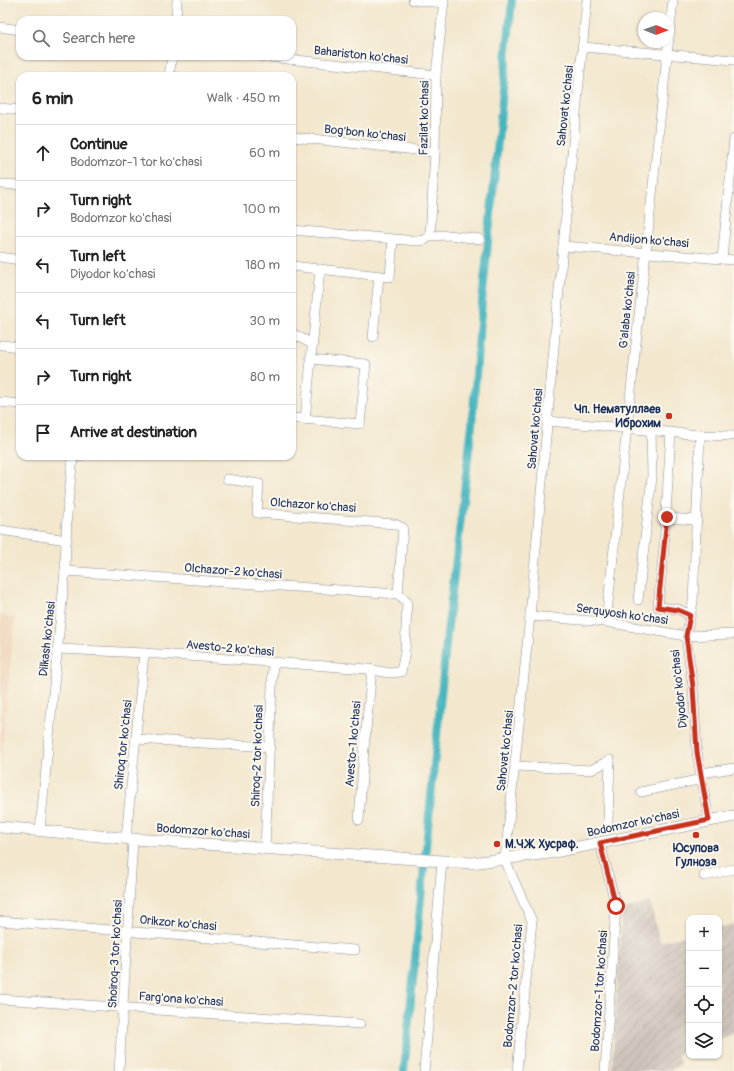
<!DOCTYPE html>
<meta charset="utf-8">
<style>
body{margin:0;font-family:Pangolin,sans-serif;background:#f6f6f6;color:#222}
.controls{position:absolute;right:12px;bottom:12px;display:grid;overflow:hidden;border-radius:8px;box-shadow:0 1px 3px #0004}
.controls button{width:36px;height:36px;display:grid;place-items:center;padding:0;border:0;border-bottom:1px solid #e0e0e0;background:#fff;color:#222;font:20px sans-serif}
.compass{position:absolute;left:638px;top:12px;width:36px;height:36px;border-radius:50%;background:#fff;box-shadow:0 1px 3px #0004;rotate:91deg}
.stop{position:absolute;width:12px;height:12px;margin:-9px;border:3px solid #c8321e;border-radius:50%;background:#fff}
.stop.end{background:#c8321e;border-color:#fff;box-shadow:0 1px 4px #0008}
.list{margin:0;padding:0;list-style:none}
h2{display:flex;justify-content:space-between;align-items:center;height:52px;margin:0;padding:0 16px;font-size:17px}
h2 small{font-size:13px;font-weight:400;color:#767676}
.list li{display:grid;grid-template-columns:26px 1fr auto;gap:12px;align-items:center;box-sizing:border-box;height:56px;padding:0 16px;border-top:1px solid #e0e0e0}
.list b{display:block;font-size:15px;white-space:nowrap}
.list p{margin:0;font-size:13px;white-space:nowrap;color:#767676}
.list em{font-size:13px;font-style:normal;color:#767676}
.icon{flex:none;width:22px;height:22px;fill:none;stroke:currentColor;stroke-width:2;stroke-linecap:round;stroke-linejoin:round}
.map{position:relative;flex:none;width:734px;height:1071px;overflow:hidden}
.search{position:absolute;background:#fff;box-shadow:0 1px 3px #0004;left:16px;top:16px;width:280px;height:44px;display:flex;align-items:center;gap:10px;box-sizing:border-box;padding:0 14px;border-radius:12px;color:#767676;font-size:15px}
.panel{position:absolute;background:#fff;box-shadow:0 1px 3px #0004;left:16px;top:72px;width:280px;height:388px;border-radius:12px}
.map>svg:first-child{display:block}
.built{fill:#efd6bb}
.industrial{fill:url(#industrial-furrows)}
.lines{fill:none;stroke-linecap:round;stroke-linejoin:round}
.canal{stroke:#46b5bf;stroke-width:8}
.minor-casing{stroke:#878b96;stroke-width:10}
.tertiary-casing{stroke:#878b96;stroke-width:12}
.minor{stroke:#fff;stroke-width:9}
.tertiary{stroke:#fff;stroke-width:11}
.route{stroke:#c8321e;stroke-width:5}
.poi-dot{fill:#c8321e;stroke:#fbf7ec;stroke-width:1.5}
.labels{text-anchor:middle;stroke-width:4;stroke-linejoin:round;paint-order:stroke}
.street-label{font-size:12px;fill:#1b2f5e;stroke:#fbf7ec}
.poi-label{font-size:12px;font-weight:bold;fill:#1b2f5e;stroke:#fbf7ec;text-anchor:end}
</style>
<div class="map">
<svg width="734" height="1071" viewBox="0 0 734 1071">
<defs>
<pattern id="industrial-furrows" width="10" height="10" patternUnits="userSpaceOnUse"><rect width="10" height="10" fill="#cdc2b9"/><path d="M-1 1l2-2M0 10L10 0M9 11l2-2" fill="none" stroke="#afa7a1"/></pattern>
</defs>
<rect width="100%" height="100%" fill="#fbf7ec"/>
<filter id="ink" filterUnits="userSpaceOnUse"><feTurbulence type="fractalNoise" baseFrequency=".025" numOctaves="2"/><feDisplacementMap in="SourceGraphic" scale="8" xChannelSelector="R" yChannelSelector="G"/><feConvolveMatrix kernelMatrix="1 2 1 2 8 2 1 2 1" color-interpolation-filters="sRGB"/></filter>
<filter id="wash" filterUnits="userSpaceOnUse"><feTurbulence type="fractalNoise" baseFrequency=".012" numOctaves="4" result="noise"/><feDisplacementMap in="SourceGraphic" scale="16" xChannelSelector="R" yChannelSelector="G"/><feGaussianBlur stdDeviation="0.9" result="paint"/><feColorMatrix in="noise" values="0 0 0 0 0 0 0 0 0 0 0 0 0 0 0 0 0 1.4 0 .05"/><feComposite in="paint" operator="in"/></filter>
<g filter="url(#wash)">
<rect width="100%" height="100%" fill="#f3e7cd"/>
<polygon class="built" points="0,615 15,618 0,772"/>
<g class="industrial">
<polygon points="650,902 660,942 689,935 689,1049 678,1054 680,1065 666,1071 612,1071 622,910"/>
<polygon points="734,924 734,1033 719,1039 719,928"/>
</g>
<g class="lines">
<polyline class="canal" points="404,1071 447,634 472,425 480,323 512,0"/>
</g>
</g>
<g filter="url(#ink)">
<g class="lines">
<g class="minor-casing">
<g id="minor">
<polyline points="413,0 444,3"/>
<polyline points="176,20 177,0"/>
<polyline points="0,27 20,30"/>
<polyline points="583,47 734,60"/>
<polyline points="259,56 436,75"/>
<polyline points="169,76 172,56"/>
<polyline points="0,108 20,110"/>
<polyline points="292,137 435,152"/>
<polyline points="0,184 20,185"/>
<polyline points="292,230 417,241 425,240 430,236 448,235 480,239"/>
<polyline points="430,236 435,152 436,75 444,0"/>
<polyline points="563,246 734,260"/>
<polyline points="0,257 20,260"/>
<polyline points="722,259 734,139"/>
<polyline points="292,266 390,277 393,240"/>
<polyline points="292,333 312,344"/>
<polyline points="373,337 379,276"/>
<polyline points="2,345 20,347"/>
<polyline points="0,402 20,404"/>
<polyline points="292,418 360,424 366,364 310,359"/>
<polyline points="305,420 320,269"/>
<polyline points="548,421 700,435 734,436"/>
<polyline points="671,432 664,547 658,607 678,609 690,615"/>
<polyline points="700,435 693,602 686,636 693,687 697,752 709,820"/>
<polyline points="227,479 259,484 257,513 395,524 403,528 398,594"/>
<polyline points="667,518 697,520"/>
<polyline points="0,530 67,540"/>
<polyline points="65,571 398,594"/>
<polyline points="638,600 652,477 651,430"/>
<polyline points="530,616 606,622 686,636 734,634"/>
<polyline points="606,622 673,0"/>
<polyline points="58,649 144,653 368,669 389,673 401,672 405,652 407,602 398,594"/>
<polyline points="136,739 270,747"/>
<polyline points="516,766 591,770 610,760"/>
<polyline points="701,773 734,768"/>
<polyline points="641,792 702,779"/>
<polyline points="359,820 364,749 372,670"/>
<polyline points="608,821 610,760"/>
<polyline points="40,830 65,571 67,514 73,457 81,456"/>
<polyline points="126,838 144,653"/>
<polyline points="600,843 616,906 605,1071"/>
<polyline points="265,848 273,664"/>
<polyline points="704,876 734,869"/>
<polyline points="0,921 355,950"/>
<polyline points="0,999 360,1024"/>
<polyline points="119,1071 133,839"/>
<polyline points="424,1071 442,862"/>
<polyline points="517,1071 532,921 505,860 530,616 563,246 587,0"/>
</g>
</g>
<g class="tertiary-casing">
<polyline id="tertiary" points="0,827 133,839 471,863 549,853 734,816"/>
</g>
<use href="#minor" class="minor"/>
<use href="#tertiary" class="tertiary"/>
</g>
</g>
<g class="lines" filter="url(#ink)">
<polyline class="route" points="616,906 600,843 709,820 697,752 693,687 686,636 690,615 678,610 658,607 667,517"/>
</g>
<g class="poi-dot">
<circle cx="669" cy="416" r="4"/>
<circle cx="696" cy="835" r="4"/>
<circle cx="497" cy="844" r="4"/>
</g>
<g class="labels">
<g class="street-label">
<text transform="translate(361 55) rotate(6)" y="4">Bahariston ko'chasi</text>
<text transform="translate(565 106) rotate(-84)" y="4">Sahovat ko'chasi</text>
<text transform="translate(424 118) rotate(-89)" y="4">Fazilat ko'chasi</text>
<text transform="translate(365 133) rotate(6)" y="4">Bog'bon ko'chasi</text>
<text transform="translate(649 240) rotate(5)" y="4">Andijon ko'chasi</text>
<text transform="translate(627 310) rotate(-84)" y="4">G'alaba ko'chasi</text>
<text transform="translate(535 429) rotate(-85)" y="4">Sahovat ko'chasi</text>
<text transform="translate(313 505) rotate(4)" y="4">Olchazor ko'chasi</text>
<text transform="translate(233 571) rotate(4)" y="4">Olchazor-2 ko'chasi</text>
<text transform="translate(622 614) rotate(8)" y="4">Serquyosh ko'chasi</text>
<text transform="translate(47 639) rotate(-84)" y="4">Dilkash ko'chasi</text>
<text transform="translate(230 648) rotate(5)" y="4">Avesto-2 ko'chasi</text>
<text transform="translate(679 689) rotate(-96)" y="4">Diyodor ko'chasi</text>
<text transform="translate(353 744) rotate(-85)" y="4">Avesto-1 ko'chasi</text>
<text transform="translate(123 745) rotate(-84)" y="4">Shiroq tor ko'chasi</text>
<text transform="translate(505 751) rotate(-84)" y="4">Sahovat ko'chasi</text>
<text transform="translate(257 756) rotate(-88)" y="4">Shiroq-2 tor ko'chasi</text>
<text transform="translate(633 823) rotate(-12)" y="4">Bodomzor ko'chasi</text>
<text transform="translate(203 831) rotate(4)" y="4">Bodomzor ko'chasi</text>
<text transform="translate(178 923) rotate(5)" y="4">Orikzor ko'chasi</text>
<text transform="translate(115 954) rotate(-87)" y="4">Shoiroq-3 tor ko'chasi</text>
<text transform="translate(513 986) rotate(-85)" y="4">Bodomzor-2 tor ko'chasi</text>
<text transform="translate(599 991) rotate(-86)" y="4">Bodomzor-1 tor ko'chasi</text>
<text transform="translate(181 999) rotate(4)" y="4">Farg'ona ko'chasi</text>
</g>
<g class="poi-label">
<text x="661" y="413">Чп. Нематуллаев<tspan x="661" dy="14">Иброхим</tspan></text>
<text x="505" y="848" text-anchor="start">М.Ч.Ж. Хусраф.</text>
<text x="696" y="852" text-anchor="middle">Юсупова<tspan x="696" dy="14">Гулноза</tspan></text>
</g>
</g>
</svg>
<div class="controls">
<button>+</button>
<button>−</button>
<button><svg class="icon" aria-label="locate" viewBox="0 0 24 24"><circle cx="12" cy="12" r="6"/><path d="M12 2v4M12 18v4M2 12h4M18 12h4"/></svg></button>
<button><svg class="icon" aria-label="layers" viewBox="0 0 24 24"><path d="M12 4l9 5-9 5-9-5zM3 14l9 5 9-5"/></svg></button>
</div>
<svg class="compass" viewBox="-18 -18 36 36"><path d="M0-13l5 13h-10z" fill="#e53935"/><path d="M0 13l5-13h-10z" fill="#767676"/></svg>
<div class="stop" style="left:616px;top:906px"></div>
<div class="stop end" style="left:667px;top:517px"></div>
<div class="search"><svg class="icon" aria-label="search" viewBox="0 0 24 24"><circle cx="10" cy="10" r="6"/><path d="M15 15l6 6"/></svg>Search here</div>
<section class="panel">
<h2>6 min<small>Walk · 450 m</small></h2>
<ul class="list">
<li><svg class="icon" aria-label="ahead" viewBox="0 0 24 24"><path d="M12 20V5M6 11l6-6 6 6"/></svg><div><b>Continue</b><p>Bodomzor-1 tor ko'chasi</p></div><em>60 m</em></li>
<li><svg class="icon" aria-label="right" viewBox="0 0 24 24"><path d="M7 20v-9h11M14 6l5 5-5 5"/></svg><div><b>Turn right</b><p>Bodomzor ko'chasi</p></div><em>100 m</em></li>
<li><svg class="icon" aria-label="left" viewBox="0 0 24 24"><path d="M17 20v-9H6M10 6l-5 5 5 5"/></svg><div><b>Turn left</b><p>Diyodor ko'chasi</p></div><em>180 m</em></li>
<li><svg class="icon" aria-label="left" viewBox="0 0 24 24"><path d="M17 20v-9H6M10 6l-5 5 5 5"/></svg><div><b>Turn left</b></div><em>30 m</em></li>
<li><svg class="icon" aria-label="right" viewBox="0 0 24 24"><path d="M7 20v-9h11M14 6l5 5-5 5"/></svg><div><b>Turn right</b></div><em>80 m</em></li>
<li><svg class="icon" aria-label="arrive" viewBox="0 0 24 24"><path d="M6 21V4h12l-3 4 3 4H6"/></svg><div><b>Arrive at destination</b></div></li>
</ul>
</section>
</div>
